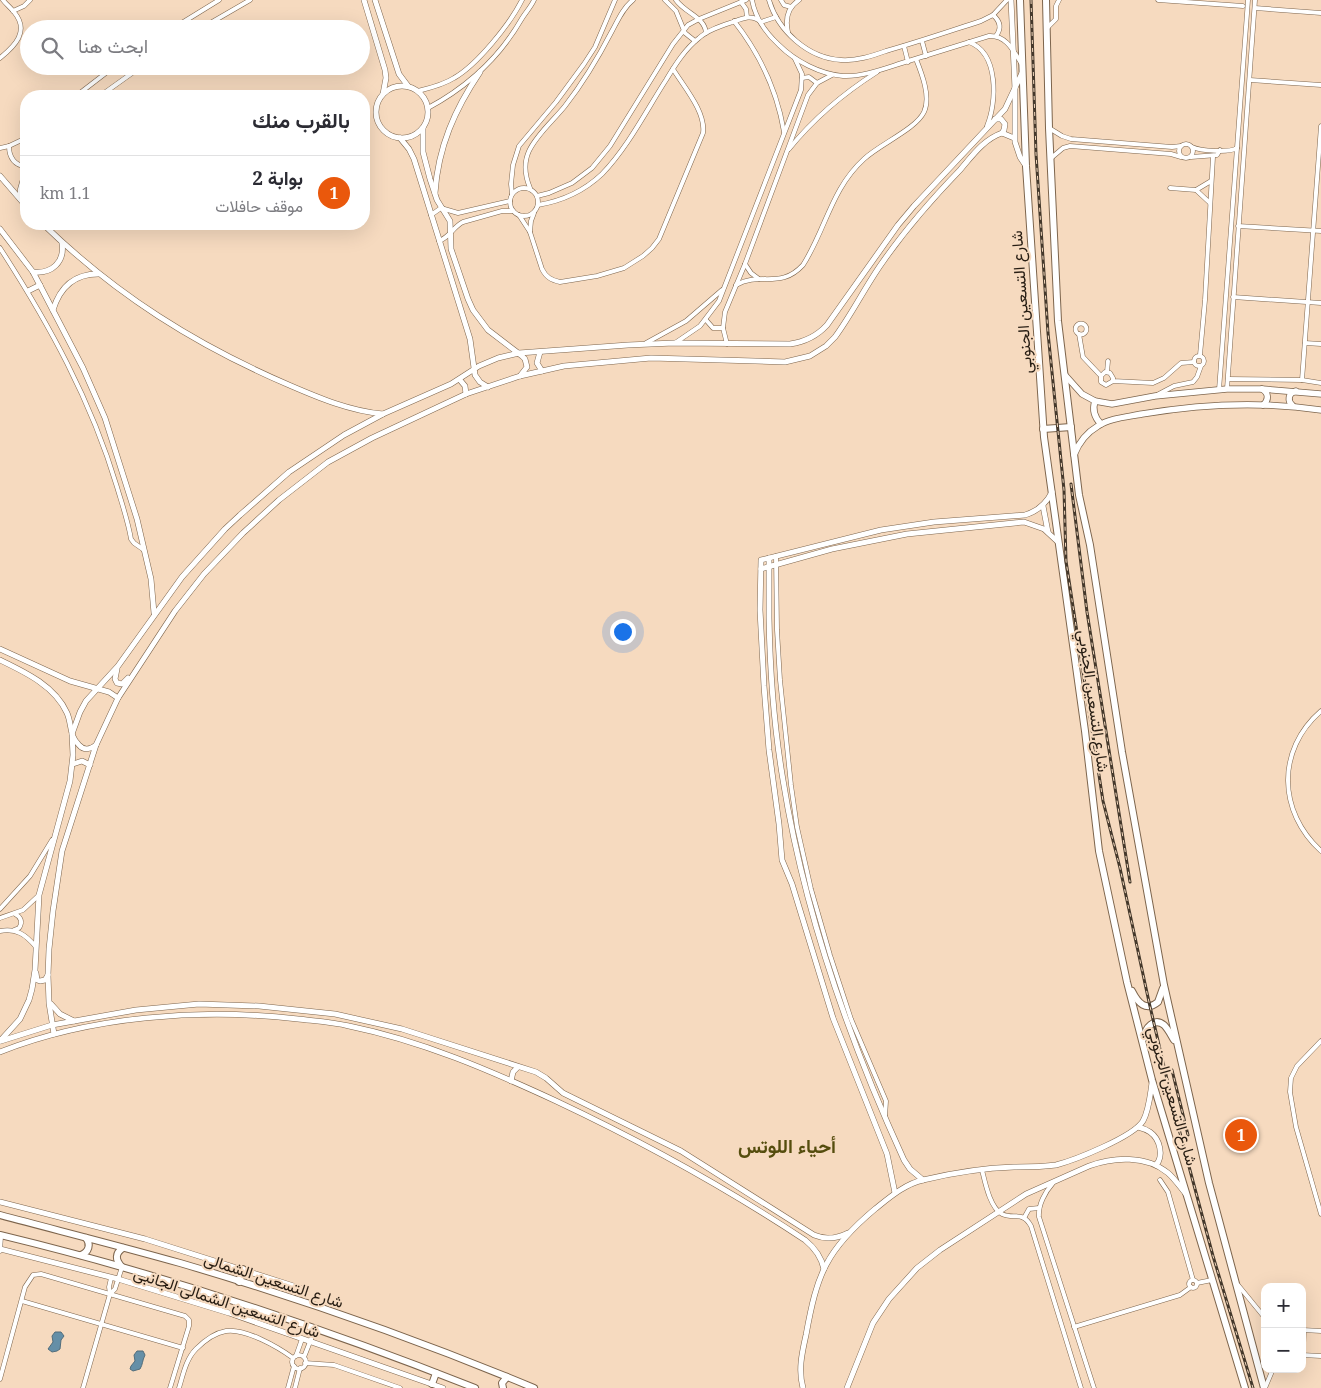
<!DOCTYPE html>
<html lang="ar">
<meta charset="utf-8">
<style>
body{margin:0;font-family:"Noto Serif",Vazirmatn,serif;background:#f7f7f7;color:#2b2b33;direction:rtl}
.controls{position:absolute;right:15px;bottom:15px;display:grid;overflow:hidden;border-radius:10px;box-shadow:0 5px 20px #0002}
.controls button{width:45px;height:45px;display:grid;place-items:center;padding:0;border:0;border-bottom:1px solid #e1e1e2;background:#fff;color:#2b2b33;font:25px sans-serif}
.you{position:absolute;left:622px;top:631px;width:18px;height:18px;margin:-12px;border:4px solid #fff;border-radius:50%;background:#1a73e8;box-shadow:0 0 0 8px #1a73e833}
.badge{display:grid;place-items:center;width:32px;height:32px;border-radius:50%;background:#ea580c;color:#fff;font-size:16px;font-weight:700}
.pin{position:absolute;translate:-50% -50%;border:2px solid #fff;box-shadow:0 1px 5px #0006}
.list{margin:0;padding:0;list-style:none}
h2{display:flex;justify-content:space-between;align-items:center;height:65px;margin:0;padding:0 20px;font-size:21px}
h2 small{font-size:16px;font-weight:400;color:#7c7c81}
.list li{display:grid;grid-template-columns:32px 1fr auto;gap:15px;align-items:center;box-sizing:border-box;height:75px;padding:0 20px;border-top:1px solid #e1e1e2}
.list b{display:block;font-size:19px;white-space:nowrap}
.list p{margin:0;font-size:16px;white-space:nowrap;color:#7c7c81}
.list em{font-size:16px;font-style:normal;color:#7c7c81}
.icon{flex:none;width:28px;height:28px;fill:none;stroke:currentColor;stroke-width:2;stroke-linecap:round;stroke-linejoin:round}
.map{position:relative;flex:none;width:1321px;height:1388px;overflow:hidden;direction:ltr}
.search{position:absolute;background:#fff;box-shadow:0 5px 20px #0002;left:20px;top:20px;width:350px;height:55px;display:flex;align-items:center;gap:12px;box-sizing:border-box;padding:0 18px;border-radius:28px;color:#7c7c81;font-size:19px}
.panel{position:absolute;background:#fff;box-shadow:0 5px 20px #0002;left:20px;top:90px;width:350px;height:140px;border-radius:20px;direction:rtl}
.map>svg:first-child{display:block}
.water{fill:#658fa7;stroke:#526d7b}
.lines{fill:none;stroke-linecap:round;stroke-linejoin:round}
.minor-casing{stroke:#7d654d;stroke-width:5}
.tertiary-casing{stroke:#7d654d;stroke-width:6}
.secondary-casing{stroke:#7d654d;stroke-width:7}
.primary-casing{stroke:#7d654d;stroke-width:8}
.minor{stroke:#fff;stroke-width:4}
.tertiary{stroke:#fff;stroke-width:5}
.secondary{stroke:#fff;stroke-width:5.5}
.primary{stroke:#fff;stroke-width:6}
.rail-casing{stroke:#44382b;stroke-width:3}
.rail{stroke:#f6dabf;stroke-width:1;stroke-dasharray:4;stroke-linecap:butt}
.labels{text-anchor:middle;stroke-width:4;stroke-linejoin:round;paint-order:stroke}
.street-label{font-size:16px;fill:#271d13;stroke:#f6dabf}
.quarter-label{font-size:19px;font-weight:bold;fill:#554d0e;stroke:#f6dabf}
</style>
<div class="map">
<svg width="1321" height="1388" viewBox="0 0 1321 1388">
<rect width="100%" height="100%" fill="#f6dabf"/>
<g class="water">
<polygon points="55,1332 61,1332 64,1336 61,1340 60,1349 57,1351 52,1352 48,1349 53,1342 52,1336"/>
<path d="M137,1351h6l2,4c-3,6 -2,9 -5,14l-7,2 -3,-2 1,-3 4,-5 -1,-6z"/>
</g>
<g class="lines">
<g class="minor-casing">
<g id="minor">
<polyline points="665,0 676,11 685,33 695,41"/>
<path d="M676,0c9,13 29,17 30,33"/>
<path d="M752,0c3,17 14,33 27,45 16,16 41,29 64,31 19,1 40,-7 59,-13 29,-9 58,-18 87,-27 17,-1 24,14 32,27"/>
<path d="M769,0c9,31 39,58 72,60 16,1 31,-4 45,-9 32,-9 64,-20 95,-30l12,-6 14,-15"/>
<polyline points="781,0 784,5 791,7"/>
<polyline points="1158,0 1243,6"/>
<polyline points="741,2 746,9 747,17"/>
<polyline points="1255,8 1321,13"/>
<polyline points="13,11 24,6 30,0"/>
<path d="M993,15c7,6 9,13 3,21"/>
<path d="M734,21c26,33 43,69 50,111"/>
<polyline points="1047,28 1056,19 1056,6 1059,0"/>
<polyline points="172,29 219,0"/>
<polyline points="200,29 250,0"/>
<path d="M788,32c-3,-13 -1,-24 11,-32"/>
<polyline points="922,41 926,56"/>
<path d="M969,42c30,11 28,60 18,84"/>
<polyline points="904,46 908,62"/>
<path d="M0,58c15,-12 30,-27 14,-46 -4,-5 -8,-8 -11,-12"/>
<polyline points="802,78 809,77 817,83"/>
<polyline points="1250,80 1321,85"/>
<path d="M418,91c12,-3 25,-6 36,-13 23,-13 56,-54 68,-78"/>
<polyline points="76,96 115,66"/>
<polyline points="100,96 142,66"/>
<path d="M428,108c39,-21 71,-50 93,-88 4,-7 10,-13 13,-20"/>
<polyline points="1049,128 1062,136 1071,139 1172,147 1181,146"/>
<circle cx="1186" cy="151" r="7"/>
<path d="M9,146c0,12 6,19 17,21"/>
<path d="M1192,147c9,4 37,6 45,1"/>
<polyline points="0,148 9,146 26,138"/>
<path d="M789,149c25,-31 55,-56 88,-77"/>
<polyline points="1191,157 1217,155 1220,150"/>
<polyline points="1050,159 1063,148 1070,146 1171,154 1181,157"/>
<circle cx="524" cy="202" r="14"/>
<path d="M530,188c-5,-12 -7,-24 -1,-37 8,-17 24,-30 36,-45 18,-23 33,-48 47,-75 6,-11 11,-23 21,-31"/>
<polyline points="1170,188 1196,190 1211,181"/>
<polyline points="1196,190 1210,203"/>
<polyline points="512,194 511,184 513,165 519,146 556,102 584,64 595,47 615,0"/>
<polyline points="537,196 549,193 572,183 592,168 610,146 673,44 688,25 699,19 746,0"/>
<polyline points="20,199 20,189 26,168"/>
<path d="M538,205c24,-4 46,-14 64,-31 26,-27 44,-63 64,-94 9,-15 19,-31 33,-42 9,-8 22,-12 34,-16 10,-4 19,-8 28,0l15,-5"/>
<polyline points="431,215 441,208 458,213 510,201"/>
<path d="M519,215l11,17 12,37c4,8 9,11 18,13l37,-6 27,-8 19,-12 9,-8 7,-9 44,-106c3,-21 -19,-46 -30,-64"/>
<polyline points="1238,226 1321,231"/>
<polyline points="530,232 531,221 534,213"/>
<path d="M439,241c11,-4 14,-14 24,-19l39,-11h11"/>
<path d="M0,248c49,76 91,152 117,239 5,17 11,34 14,52l3,4 10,7"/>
<polyline points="745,264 751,273 759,279"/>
<path d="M736,285c25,-14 44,5 67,-20 23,-36 28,-76 61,-106 16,-15 52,-30 60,-47 7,-15 -2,-38 -8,-53"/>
<polyline points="1233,297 1321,303"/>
<polyline points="706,320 713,328 723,328"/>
<circle cx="1081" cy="329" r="5.5"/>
<polyline points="1079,334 1083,357 1101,376"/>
<polyline points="646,343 686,321 722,290"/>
<polyline points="675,343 700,326 719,301 801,90 802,74 795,59"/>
<polyline points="1305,343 1321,344"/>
<polyline points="727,344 723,328 725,312 745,264 808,95 817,83 832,75"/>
<polyline points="1200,355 1205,300 1213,157"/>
<circle cx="1199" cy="361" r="5"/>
<polyline points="1107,372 1108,361"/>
<polyline points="1228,379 1302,380 1321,383"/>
<polyline points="1302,380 1321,126"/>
<polyline points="1113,381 1113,378 1110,373 1105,372 1101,376 1101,382 1106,385 1113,381 1153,383 1164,378 1181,363 1194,362"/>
<polyline points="1227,389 1255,0"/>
<polyline points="1219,390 1248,0"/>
<polyline points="1155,396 1174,386 1193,382 1197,377 1201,366"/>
<polyline points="776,556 777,630 780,680 791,785 797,827 811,889 830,955 851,1019 886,1101 885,1117"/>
<path d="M1321,711c-45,39 -43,101 0,140"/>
<polyline points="0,909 30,876 52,840"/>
<polyline points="0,918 23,910 38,896"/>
<path d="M14,930l5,-2c4,-6 2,-11 -4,-14"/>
<path d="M0,931c17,-3 26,4 36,16"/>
<polyline points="1321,1041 1297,1066 1291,1078 1290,1092 1296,1127 1321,1214"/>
<path d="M982,1170c3,12 8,38 20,44 12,6 20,-4 29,12l50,162"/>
<polyline points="1160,1180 1168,1192 1193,1280"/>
<path d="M1053,1183c-8,9 -15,22 -14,34l55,171"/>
<polyline points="1024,1218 1029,1209 1039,1208"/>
<polyline points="0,1251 1,1236"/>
<circle cx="1193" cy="1284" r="4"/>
<polyline points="1197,1283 1212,1280"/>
<polyline points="1238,1285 1265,1318"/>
<polyline points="110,1294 109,1287 111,1278"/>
<polyline points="22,1301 183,1348"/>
<polyline points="1074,1327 1180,1295 1191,1287"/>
<polyline points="1303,1330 1321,1331"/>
<polyline points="1302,1355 1321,1356"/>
<polyline points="1303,1355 1304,1330"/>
<circle cx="299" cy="1362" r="7"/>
<polyline points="296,1356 302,1339"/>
<polyline points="304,1357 315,1329"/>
<polyline points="305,1363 334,1365 400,1388"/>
<polyline points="0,1379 25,1287 33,1275 41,1274 185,1316 189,1320 189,1326 170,1388"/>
<polyline points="83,1388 110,1294 115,1289 122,1267"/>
<path d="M179,1388c4,-13 7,-29 17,-39 8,-8 18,-16 30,-18 19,-3 52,16 67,27"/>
<polyline points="288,1388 294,1366"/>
<polyline points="295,1388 300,1368"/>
<polyline points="1265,1388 1273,1369"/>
</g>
</g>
<g class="tertiary-casing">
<g id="tertiary">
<polyline points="364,0 385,70 386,78 383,94"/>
<polyline points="375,0 399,74 408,86"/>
<polyline points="1011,0 1015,89 1015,142 1020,157 1026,166"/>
<circle cx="402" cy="112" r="26"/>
<polyline points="995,119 1001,119 1005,124 1004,130 1002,133"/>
<polyline points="423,128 423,152 430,179 437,200 450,221 451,249 468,299 473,310 488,330 522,356 525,359 527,367 520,376"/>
<polyline points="400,138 409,149 414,159 470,339 475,375 480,382 488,387"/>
<polyline points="0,176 26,206"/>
<path d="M435,193c3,-46 20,-84 45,-121"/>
<path d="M43,224c73,71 153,121 246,161 30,13 61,26 94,29"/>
<polyline points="0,229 33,272 83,368 105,418 137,519 151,579 154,613"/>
<path d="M33,272c19,2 32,-10 29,-29"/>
<polyline points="28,291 40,285"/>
<path d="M53,310c7,-23 21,-36 45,-36"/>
<polyline points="540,352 537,363 542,371"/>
<polyline points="460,380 465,386 466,394"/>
<polyline points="1043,506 1048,532"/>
<path d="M769,558c0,20 0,40 0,60 1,53 5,109 14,162 21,132 65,258 121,380l6,9 13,11"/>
<polyline points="761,569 832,549 907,534 1024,522 1044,529 1058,542"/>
<polyline points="0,649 70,681 109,692 118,698"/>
<path d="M0,660c25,12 55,26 67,53 5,11 2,23 12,32 5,6 12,4 17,0"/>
<polyline points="117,669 115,679 117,683 122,684 128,678"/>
<polyline points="73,764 82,761 90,765"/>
<polyline points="36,973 37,980 40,981 45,980 48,975"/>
<polyline points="51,1004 60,1014 74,1021"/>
<path d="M54,1034l-5,-31 -1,-28 1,-26 4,-38 9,-60 34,-106 22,-47 57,-87 29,-37 39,-41 36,-33 49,-38 44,-24 94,-44 54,-18 44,-10 87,-8 134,4 25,-6 16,-10 9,-9c17,-23 30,-50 47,-74 23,-33 50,-64 78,-93 12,-14 24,-31 42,-37l12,5"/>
<path d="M0,1041l20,-22 9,-19 3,-11 3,-19 4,-75 31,-114 3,-26 -1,-21 8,-22 6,-11 32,-35 64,-89 43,-48 15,-14 49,-43 55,-37 39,-21 68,-30 28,-18 19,-8 21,-5 109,-8 46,-2 116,1c14,-2 27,-8 37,-19l71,-100 16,-19 91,-97 17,-36"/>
<path d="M1,1041l51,-16 84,-15 63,-6 60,2 76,8 67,15 134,43 10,6 17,15 118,58 133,84c12,5 22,4 34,-2"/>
<path d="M0,1052c91,-36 201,-44 298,-33 17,2 34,3 51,7 73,15 140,44 207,75 87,41 169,86 249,139 10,8 16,16 19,29"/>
<polyline points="511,1081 513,1072 518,1067"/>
<path d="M1138,1127c4,1 9,3 12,5 10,7 14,24 6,33"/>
<path d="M895,1193l-8,-39 -54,-136 -41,-134 -10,-24 -3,-36 -10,-74 -5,-64 -4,-76 1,-50 120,-30 53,-8 91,-7c13,-4 21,-11 27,-23"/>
<polyline points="0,1202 145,1239 303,1289"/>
<polyline points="0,1249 118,1279 229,1313 443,1388"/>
<path d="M803,1388c-5,-18 -1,-35 3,-53 11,-61 20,-85 69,-126 15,-12 30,-25 48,-29 29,-7 61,-12 91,-13 14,0 28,0 42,-2 19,-5 77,-28 87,-44 6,-11 7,-25 9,-38"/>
<path d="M847,1388l26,-65 16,-24 28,-31 23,-18 86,-56 63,-28c25,-9 57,-11 79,7 7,6 12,14 18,21"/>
</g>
</g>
<g class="secondary-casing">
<g id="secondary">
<polyline points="1065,375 1082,394 1095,401 1112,404 1155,396 1227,389 1262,389 1321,394"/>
<path d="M1262,389c7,4 7,11 1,16"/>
<path d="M1095,401c-3,9 -1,16 6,23"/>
<path d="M1293,406c-6,-5 -5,-13 3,-15"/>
<path d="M1074,455c5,-13 12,-22 24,-29 12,-8 29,-9 44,-12 59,-10 119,-13 179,-4"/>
</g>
</g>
<g class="primary-casing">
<g id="primary">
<polyline points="1020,0 1026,166 1044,437 1085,731 1099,851 1127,982 1152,1080 1245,1388"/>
<polyline points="1046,0 1049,128 1058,321 1079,495 1090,545 1122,752 1164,985 1209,1183 1264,1388"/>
<polyline points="1043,429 1071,427"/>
<path d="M1132,991c6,12 14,21 26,11l5,-14"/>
<path d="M1144,1038c1,-10 10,-21 20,-13 4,4 7,10 10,15"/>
<path d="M0,1215c60,16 120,31 180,48 119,35 239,77 354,125"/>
<path d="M0,1235c162,39 321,92 475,153"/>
<path d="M81,1255c8,-3 10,-11 5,-17"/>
<path d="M122,1267c-7,-7 -7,-14 1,-19"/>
<polyline points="239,1282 243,1269"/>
<polyline points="432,1384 436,1373"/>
<polyline points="503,1388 502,1383 507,1377"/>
</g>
</g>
<use href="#minor" class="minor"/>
<use href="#tertiary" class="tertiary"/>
<use href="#secondary" class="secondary"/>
<use href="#primary" class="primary"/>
<g class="rail-casing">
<g id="rail">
<polyline points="1031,0 1036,154 1048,333 1064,490 1066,561 1103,801 1120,868 1149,1002 1176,1118 1213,1256 1253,1388"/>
<polyline points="1071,484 1087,612 1130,882"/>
<polyline points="1172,1070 1188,1135"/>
</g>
</g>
<use href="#rail" class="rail"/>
</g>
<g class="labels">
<g class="street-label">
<text transform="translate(1021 302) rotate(-94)" y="6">شارع التسعين الجنوبي</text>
<text transform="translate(1094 701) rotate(82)" y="6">شارع التسعين الجنوبي</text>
<text transform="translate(1173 1096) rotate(74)" y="6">شارع التسعين الجنوبي</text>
<text transform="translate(274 1280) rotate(18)" y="6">شارع التسعين الشمالى</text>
<text transform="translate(227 1302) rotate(18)" y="6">شارع التسعين الشمالى الجانبى</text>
</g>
<g class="quarter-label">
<text x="787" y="1153">أحياء اللوتس</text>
</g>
</g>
</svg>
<div class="controls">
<button>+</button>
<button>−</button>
</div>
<div class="you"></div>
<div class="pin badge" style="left:1241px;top:1135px">1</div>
<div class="search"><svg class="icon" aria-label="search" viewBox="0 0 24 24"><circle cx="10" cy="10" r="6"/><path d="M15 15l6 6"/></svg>ابحث هنا</div>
<section class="panel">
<h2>بالقرب منك<small></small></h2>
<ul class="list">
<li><span class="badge">1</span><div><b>بوابة 2</b><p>موقف حافلات</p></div><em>1.1 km</em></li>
</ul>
</section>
</div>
